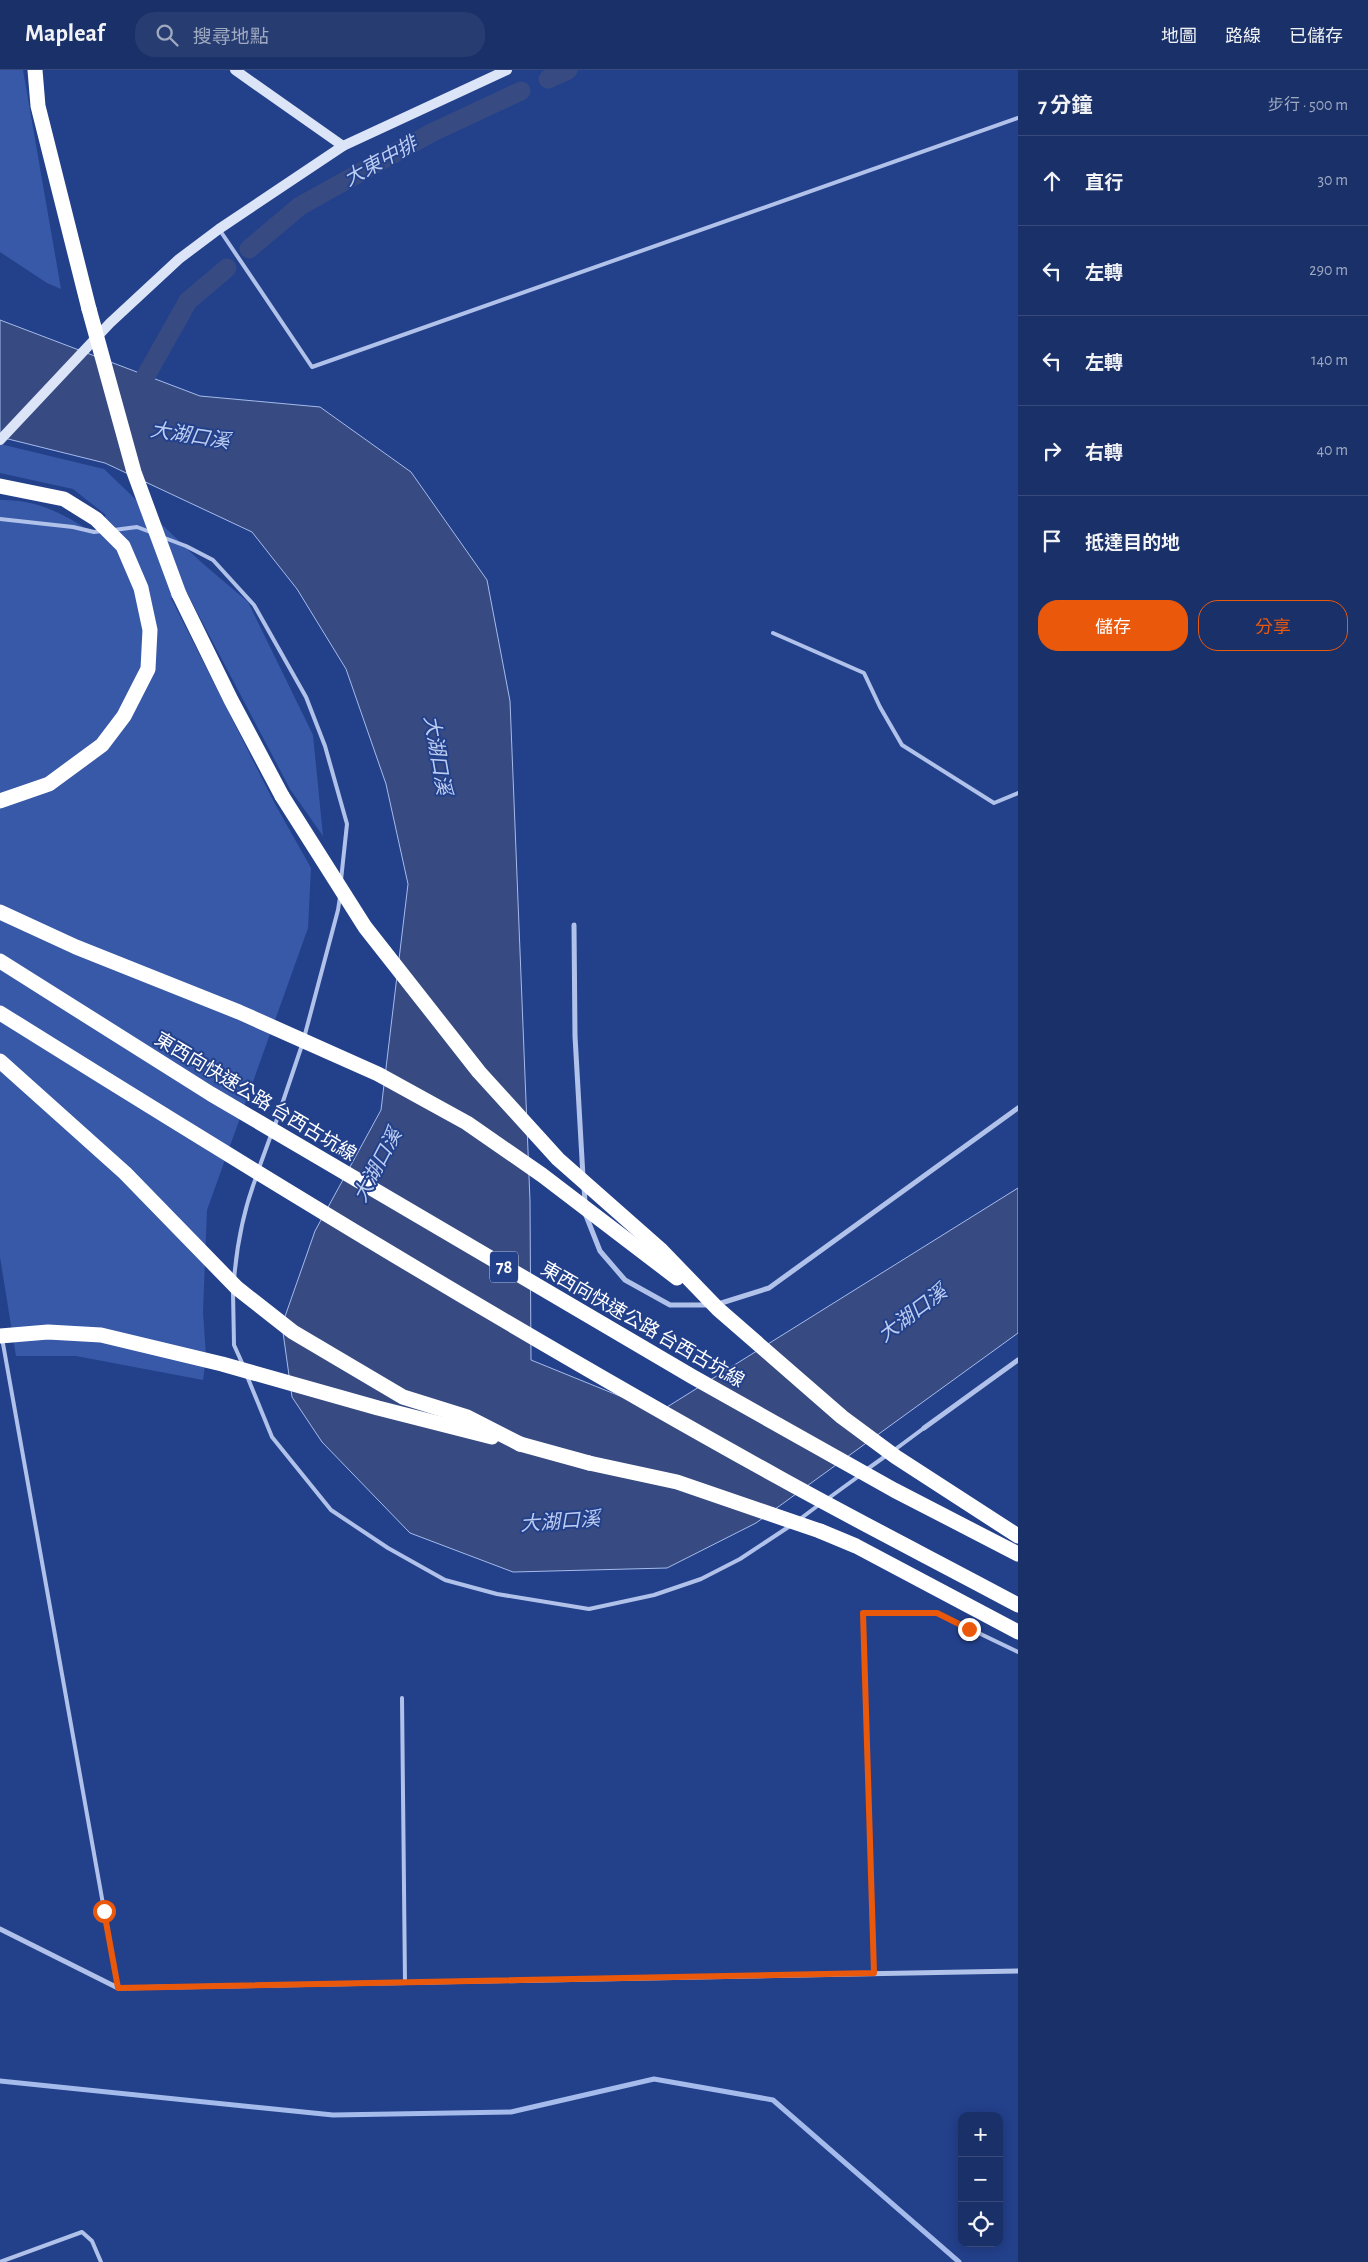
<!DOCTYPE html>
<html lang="zh-TW">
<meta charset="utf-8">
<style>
body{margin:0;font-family:"Alegreya Sans","Noto Sans TC",sans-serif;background:#273c71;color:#f1f3f6}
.controls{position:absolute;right:15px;bottom:15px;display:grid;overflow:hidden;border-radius:10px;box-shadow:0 2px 12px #0003}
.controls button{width:45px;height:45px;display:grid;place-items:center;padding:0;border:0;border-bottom:1px solid #384b7c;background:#1a3068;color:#f1f3f6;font:25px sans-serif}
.stop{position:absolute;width:15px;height:15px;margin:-11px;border:4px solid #ea580c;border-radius:50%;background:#fff}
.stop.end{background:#ea580c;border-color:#fff;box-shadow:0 1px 5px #0008}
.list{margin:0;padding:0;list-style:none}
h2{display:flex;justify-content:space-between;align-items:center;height:65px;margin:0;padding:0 20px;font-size:21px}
h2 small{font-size:16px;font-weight:400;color:#9fa9c0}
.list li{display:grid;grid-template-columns:32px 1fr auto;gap:15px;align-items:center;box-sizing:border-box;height:90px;padding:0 20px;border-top:1px solid #384b7c}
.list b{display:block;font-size:19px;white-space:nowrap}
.list em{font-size:16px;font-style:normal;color:#9fa9c0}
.actions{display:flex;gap:10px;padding:15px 20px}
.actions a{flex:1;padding:11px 0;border:1px solid #ea580c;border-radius:20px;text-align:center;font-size:18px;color:#ea580c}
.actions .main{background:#ea580c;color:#fff}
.icon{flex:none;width:28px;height:28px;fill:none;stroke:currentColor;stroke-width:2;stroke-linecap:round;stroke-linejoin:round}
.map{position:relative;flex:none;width:1018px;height:2192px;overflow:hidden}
header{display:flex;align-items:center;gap:30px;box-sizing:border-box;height:70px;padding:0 25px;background:#1a3068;border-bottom:1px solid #384b7c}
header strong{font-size:24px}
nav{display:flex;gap:28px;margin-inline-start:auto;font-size:18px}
.search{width:350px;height:45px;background:#273c71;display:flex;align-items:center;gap:12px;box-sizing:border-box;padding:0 18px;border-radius:20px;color:#9fa9c0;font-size:19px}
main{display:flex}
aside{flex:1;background:#1a3068}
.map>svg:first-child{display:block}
.green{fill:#3859a8}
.water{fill:#374b82;stroke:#a5bbeb}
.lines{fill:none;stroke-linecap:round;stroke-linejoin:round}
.stream{stroke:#a5bbeb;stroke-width:5}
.canal{stroke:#374b82;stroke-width:19}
.lane{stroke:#b1c2ea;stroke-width:4}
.street{stroke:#b1c2ea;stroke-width:5}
.secondary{stroke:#dce4f8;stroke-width:10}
.highway{stroke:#fff;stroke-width:15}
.highway-bridge{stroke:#fff;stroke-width:15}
.route{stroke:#ea580c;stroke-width:6}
.labels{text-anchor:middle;stroke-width:4;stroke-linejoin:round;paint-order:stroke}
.shield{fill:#23408b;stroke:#bdc6dc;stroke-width:1}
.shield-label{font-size:18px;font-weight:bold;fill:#fff}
.street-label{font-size:19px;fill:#fff;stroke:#23408b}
.water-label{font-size:20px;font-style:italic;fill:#bdcdf2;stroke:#23408b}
</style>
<header>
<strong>Mapleaf</strong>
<div class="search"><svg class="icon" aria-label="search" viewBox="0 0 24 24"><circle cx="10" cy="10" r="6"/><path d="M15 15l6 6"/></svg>搜尋地點</div>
<nav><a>地圖</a><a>路線</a><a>已儲存</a></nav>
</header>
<main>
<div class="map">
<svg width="1018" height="2192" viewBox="0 0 1018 2192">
<rect width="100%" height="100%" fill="#23408b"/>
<g class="green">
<polygon points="0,0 23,0 61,219 47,213 0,182"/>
<path d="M0,374l104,25 97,93 47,40 65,133 10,101 -33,-47 -103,-196 -16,5 104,206 36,64 -3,60 -101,282 -4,102 3,44 -3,24 -127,-24h-60l-16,-99v-757c36,-1 65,14 94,34l12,-19 -33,-26 -73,-16z"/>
</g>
<polygon class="water" points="0,250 200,326 320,337 411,402 487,510 510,631 530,1131 531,1290 659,1342 1018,1118 1018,1263 756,1453 667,1498 513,1502 410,1463 322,1372 292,1327 282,1255 315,1161 381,1040 408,814 386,714 346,599 297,519 252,462 105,393 0,367"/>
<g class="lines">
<polyline class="stream" points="0,2011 333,2045 511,2042 654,2009 773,2030 959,2192"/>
<g class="canal">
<polyline points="548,9 568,0"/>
<polyline points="249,179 300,136 431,63 521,21"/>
<polyline points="134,327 188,231 227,198"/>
</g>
<g class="lane">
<polyline points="219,159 312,297 1018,48"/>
<polyline points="0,449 73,457 94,462 102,461"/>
<polyline points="114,460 137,457 153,463"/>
<polyline points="162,467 186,476 213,490 254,535 306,627 325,676 347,754 341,810"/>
<polyline points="773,563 864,603 880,637 902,675 994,733 1018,723"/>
<polyline points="304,968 338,840 340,827"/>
<polyline points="274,1058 302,975"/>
<polyline points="259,1098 271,1065"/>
<path d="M234,1210c3,-37 10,-72 23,-105"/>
<polyline points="233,1222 234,1275 243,1295"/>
<polyline points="2,1268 118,1918"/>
<polyline points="247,1306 272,1367 331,1440 388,1478 445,1510 497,1524 589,1539 654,1525 701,1509 740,1489 790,1456"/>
<polyline points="893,1381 924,1358"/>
<polyline points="866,1400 887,1385"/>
<polyline points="826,1430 859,1406"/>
<polyline points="800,1449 820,1434"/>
<polyline points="402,1628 405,1912"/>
<polyline points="874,1903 863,1543 937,1543 1018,1582"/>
<polyline points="0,2192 82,2162 92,2171 101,2192"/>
</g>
<g class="street">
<polyline points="574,855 575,966 583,1107"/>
<polyline points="584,1115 585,1134"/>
<polyline points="585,1143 600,1181 625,1210 670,1235 715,1235 769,1218 1018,1038"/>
<polyline points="924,1358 1018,1290"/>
<polyline points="0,1859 118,1918 1018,1901"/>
</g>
<g class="secondary">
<polyline points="235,0 343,76"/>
<polyline points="0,370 110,253 179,189 219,159 343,76 507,0"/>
</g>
<g class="highway">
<polyline points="35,0 38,36 89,239"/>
<polyline points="179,524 231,630 282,726"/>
<polyline points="520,1374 589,1393"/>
<polyline points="820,1461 856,1476 1018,1562"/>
</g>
<g class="highway-bridge">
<polyline points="89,239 134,402 179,524"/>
<polyline points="0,416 64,429 96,449 123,476 141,518 150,560 148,599 124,646 102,675 49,714 0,731"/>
<polyline points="282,726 365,857 479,1002 558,1089 660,1179 718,1239 842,1347 896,1387 1018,1466"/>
<polyline points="0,842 76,877 239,942 378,1004 467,1053 542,1105 677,1208"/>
<polyline points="0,891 211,1024 693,1307 894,1420 1018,1484"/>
<path d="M0,943c256,160 514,318 778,464 79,44 160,85 240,128"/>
<polyline points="0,991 125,1103 237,1218 293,1262 403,1327 467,1347 520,1374"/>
<polyline points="0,1266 48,1262 101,1265 222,1294 378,1338 492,1367"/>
<polyline points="589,1393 677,1412 820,1461"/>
</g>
</g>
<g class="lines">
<polyline class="route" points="104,1841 118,1918 874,1903 863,1543 937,1543 969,1559"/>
</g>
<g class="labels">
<rect class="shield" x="490" y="1181.5" width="28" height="31" rx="4"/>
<g class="shield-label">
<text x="504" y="1203">78</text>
</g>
<g class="street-label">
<text transform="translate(256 1026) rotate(31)" y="7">東西向快速公路 台西古坑線</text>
<text transform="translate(643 1254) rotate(30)" y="7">東西向快速公路 台西古坑線</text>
</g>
<g class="water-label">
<text transform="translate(380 91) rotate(-29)" y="7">大東中排</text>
<text transform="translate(190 365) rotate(9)" y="7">大湖口溪</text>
<text transform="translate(438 685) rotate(80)" y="7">大湖口溪</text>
<text transform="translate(377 1095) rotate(-62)" y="7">大湖口溪</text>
<text transform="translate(912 1243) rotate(-37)" y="7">大湖口溪</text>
<text transform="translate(560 1451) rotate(-4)" y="7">大湖口溪</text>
</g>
</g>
</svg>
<div class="controls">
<button>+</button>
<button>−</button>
<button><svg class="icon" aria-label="locate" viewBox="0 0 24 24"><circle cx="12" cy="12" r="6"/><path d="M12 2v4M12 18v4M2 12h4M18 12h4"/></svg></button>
</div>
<div class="stop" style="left:104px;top:1841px"></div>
<div class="stop end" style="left:969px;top:1559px"></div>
</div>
<aside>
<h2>7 分鐘<small>步行 · 500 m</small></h2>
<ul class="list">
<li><svg class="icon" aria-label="ahead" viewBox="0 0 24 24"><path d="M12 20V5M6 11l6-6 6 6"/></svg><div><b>直行</b></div><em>30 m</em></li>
<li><svg class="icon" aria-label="left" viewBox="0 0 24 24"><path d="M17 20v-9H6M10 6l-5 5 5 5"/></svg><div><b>左轉</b></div><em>290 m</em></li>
<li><svg class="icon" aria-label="left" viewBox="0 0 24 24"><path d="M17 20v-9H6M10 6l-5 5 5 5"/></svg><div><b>左轉</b></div><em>140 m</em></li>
<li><svg class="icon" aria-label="right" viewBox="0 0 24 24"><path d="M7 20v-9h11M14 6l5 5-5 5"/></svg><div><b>右轉</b></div><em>40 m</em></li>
<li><svg class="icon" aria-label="arrive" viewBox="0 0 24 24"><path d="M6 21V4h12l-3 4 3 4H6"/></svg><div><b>抵達目的地</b></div></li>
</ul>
<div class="actions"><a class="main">儲存</a><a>分享</a></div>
</aside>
</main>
